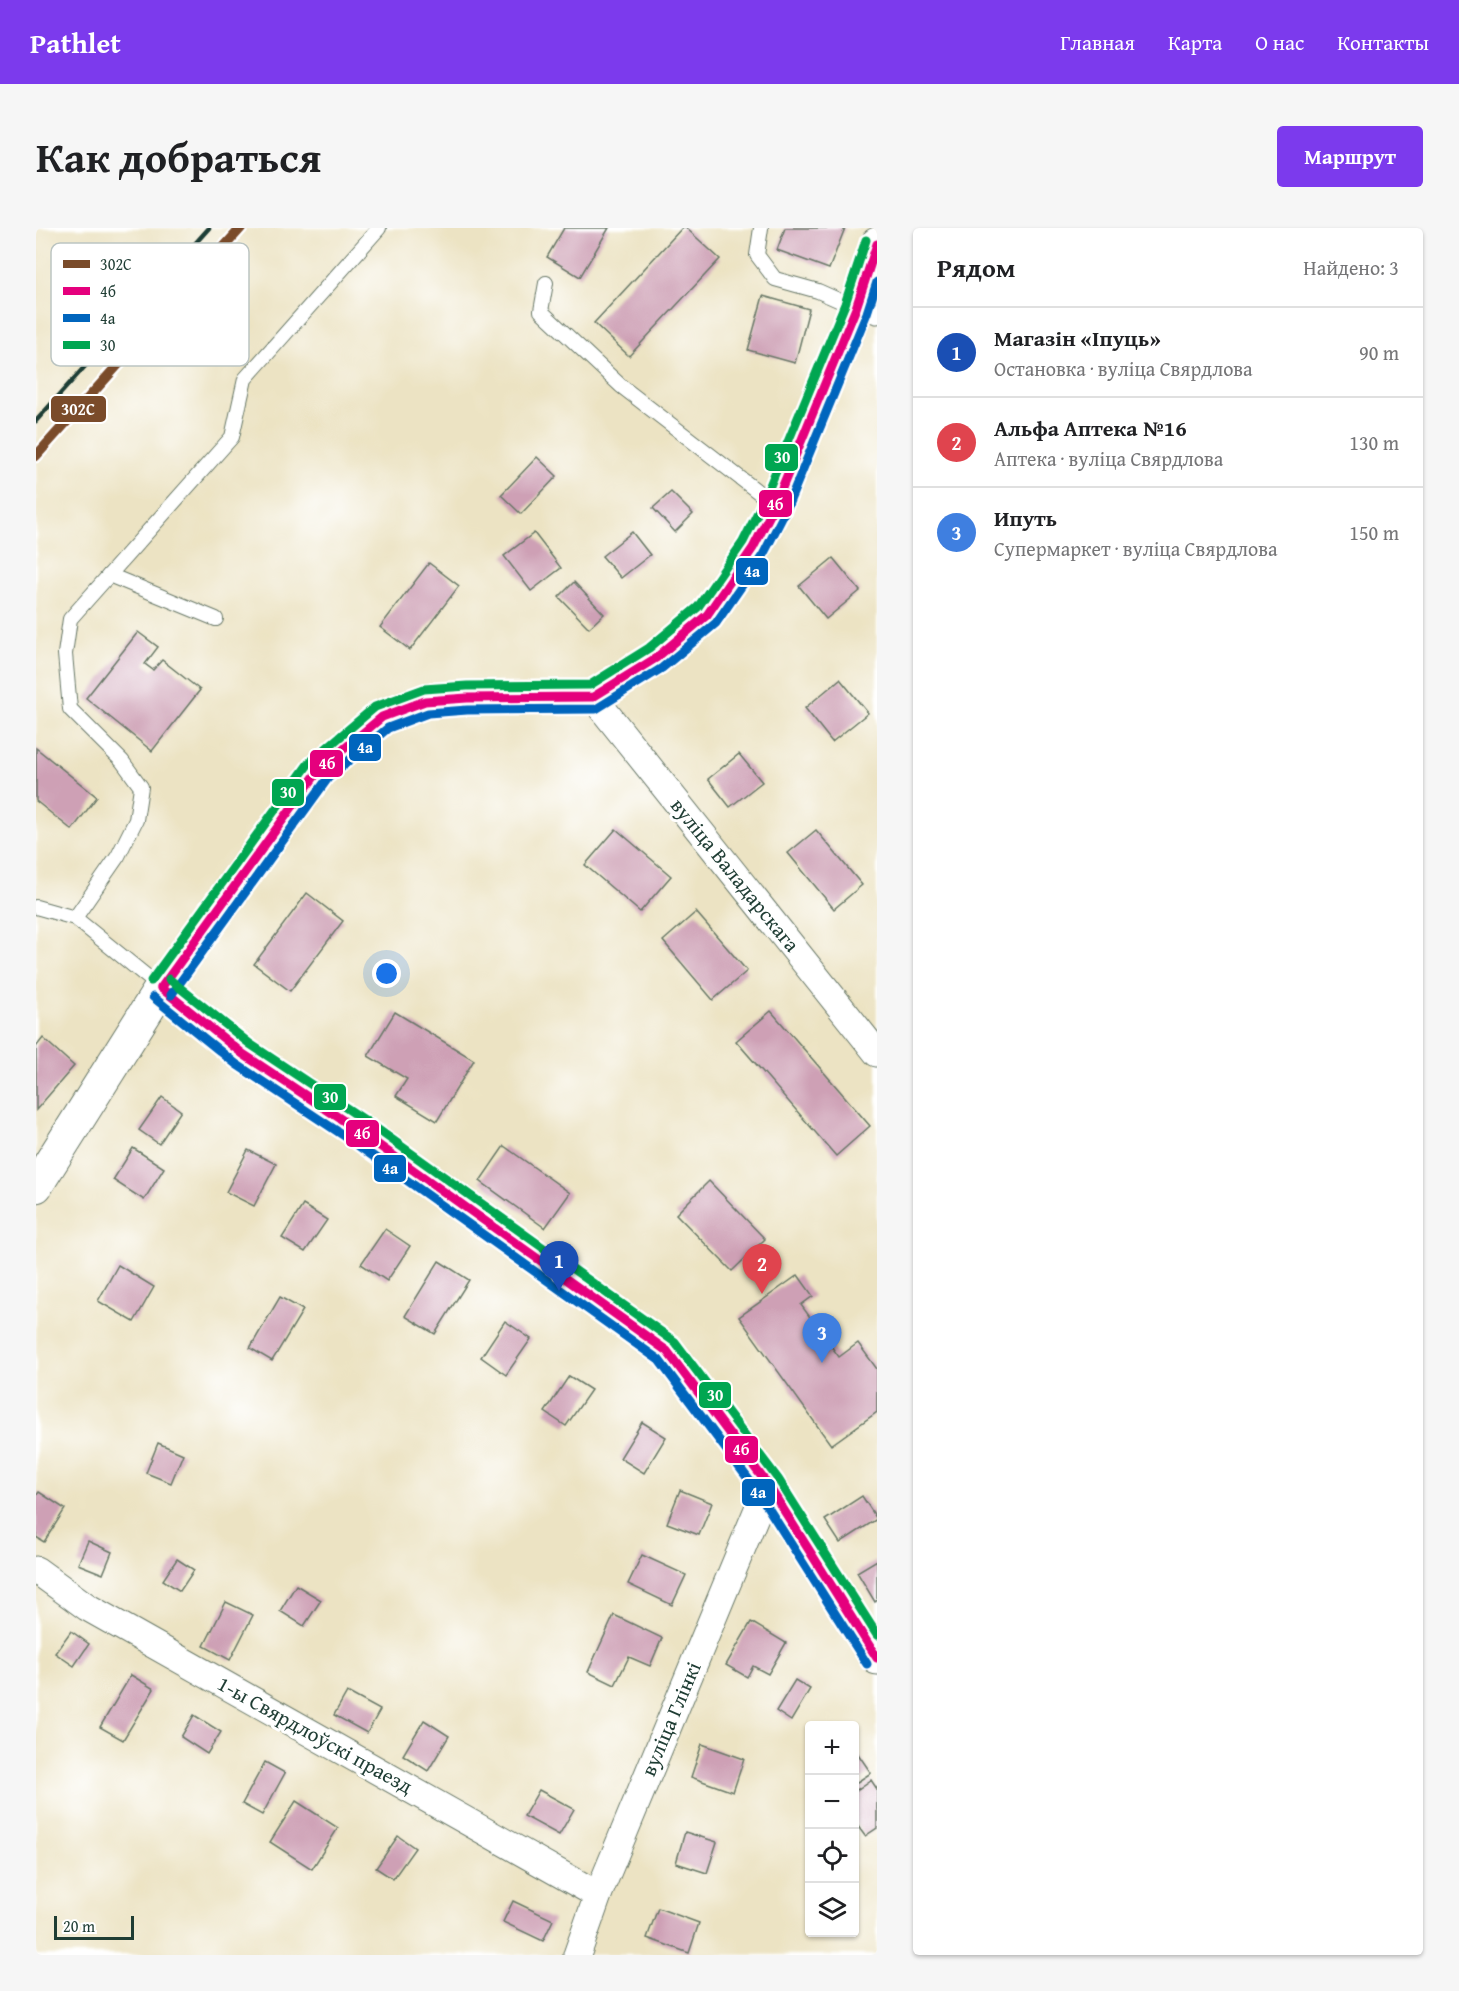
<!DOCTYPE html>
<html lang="ru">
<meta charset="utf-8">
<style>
body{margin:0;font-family:"Gentium Book Plus",serif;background:#f6f6f6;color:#202124}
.controls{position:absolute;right:18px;bottom:18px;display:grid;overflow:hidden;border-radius:6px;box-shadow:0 2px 4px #0004}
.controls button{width:54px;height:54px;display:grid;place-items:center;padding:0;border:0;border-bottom:2px solid #e0e0e0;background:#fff;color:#202124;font:30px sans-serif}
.scale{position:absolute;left:18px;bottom:15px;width:80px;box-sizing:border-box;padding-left:6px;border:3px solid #1f3d34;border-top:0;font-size:16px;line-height:21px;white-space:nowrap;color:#1f3d34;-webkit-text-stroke:4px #fff;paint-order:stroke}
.you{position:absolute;left:351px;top:746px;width:21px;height:21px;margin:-15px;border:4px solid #fff;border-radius:50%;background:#1a73e8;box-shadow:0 0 0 9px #1a73e833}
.badge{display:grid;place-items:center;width:39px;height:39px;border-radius:50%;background:#7c3aed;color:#fff;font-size:20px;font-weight:700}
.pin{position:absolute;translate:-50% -50px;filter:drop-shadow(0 2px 3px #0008)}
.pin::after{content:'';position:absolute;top:32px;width:21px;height:18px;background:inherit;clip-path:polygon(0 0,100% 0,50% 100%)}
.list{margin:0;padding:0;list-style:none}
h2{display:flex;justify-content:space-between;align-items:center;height:78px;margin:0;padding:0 24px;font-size:26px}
h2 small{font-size:20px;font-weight:400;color:#757577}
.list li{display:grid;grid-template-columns:39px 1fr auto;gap:18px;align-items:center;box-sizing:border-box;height:90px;padding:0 24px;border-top:2px solid #e0e0e0}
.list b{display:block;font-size:22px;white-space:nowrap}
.list p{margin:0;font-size:20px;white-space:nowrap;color:#757577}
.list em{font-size:20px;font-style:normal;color:#757577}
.icon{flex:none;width:33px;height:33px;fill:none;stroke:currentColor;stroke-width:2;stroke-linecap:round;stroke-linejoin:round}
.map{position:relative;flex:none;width:841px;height:1727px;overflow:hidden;border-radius:6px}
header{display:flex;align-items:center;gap:36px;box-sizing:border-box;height:84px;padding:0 30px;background:#7c3aed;color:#fff}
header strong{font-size:28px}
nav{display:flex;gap:33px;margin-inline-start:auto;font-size:21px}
.intro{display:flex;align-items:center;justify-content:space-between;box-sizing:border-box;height:144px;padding:0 36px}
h1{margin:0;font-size:42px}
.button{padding:15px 27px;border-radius:6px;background:#7c3aed;color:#fff;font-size:21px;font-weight:700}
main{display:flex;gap:36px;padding:0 36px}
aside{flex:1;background:#fff;border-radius:6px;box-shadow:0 2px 4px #0004}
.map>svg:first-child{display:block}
.building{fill:#cea0b5}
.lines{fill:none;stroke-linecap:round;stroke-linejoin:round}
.lane-casing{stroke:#677766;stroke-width:16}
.street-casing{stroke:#677766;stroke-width:29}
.secondary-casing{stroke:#677766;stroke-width:35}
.lane{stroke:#fff;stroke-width:14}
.street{stroke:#fff;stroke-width:27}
.secondary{stroke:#fff;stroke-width:33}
.rail{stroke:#1f3d34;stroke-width:4.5}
.bus-1-casing{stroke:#fff;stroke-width:14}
.bus-2-casing{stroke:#fff;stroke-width:14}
.bus-3-casing{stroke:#fff;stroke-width:14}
.bus-1{stroke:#e5007d;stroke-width:9}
.bus-2{stroke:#0065bd;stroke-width:9}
.bus-3{stroke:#00a651;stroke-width:9}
.rail-1-casing{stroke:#fff;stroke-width:15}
.rail-1{stroke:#7a4b2a;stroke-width:10}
.labels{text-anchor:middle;stroke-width:6;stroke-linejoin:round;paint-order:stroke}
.street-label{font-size:21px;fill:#1f3d34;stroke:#fff}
.key{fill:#fff;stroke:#bcc5c2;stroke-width:1.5}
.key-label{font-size:16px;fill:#1f3d34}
.line-badge{stroke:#fff;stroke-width:2}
.badge-label{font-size:16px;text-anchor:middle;font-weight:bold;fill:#fff}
</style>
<header>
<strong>Pathlet</strong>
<nav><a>Главная</a><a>Карта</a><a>О нас</a><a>Контакты</a></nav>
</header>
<div class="intro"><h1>Как добраться</h1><a class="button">Маршрут</a></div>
<main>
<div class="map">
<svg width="841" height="1727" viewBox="0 0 841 1727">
<rect width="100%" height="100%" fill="#fff"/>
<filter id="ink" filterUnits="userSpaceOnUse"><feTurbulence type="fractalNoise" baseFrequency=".0167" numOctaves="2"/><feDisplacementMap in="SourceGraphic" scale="12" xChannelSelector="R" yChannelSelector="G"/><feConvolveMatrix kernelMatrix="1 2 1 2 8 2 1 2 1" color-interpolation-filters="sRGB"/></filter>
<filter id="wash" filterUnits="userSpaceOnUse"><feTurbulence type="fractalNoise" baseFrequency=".008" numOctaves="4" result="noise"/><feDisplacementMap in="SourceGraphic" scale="24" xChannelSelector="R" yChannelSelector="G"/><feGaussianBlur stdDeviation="1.35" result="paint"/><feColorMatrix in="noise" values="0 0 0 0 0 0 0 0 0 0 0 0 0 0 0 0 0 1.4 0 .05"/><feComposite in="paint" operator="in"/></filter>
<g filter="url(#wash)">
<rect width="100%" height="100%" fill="#ece3c3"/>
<g id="blocks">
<g class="building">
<polygon points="528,0 573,0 544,49 511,29"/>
<polygon points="646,0 650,0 684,31 593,128 558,95"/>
<polygon points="749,0 809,0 793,41 741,22"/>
<polygon points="727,68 773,81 759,135 712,122"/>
<polygon points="501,229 521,248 485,286 465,267"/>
<polygon points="635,264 657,286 639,304 617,280"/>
<polygon points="596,304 614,327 585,350 566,328"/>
<polygon points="498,305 525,340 495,363 468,328"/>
<polygon points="797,330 824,363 790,391 763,358"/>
<polygon points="393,335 423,358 374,422 344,399"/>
<polygon points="538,354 568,386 553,400 523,369"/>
<polygon points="102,404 122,419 109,436 117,442 126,432 164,462 116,523 50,470"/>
<polygon points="804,451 832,485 796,514 769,480"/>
<polygon points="0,520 61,569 36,602 0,573"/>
<polygon points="703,526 726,554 694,579 672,551"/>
<polygon points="580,601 635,648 604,684 549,637"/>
<polygon points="780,602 826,657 798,681 752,625"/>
<polygon points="271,665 307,693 254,763 218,736"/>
<polygon points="660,684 711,743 677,772 627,713"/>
<polygon points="735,783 834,898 800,928 700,813"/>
<polygon points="359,784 438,832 401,893 360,868 371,851 332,828"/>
<polygon points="7,810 38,838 0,882 0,819"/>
<polygon points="126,869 145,883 123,916 103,902"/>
<polygon points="468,918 534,965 509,1000 444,953"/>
<polygon points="97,920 128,940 108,972 77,952"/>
<polygon points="212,922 240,936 218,978 190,964"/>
<polygon points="673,953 729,1011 696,1043 640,986"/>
<polygon points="267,977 291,992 269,1024 246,1010"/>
<polygon points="349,1001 374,1018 351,1053 325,1036"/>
<polygon points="403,1033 433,1052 399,1106 369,1088"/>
<polygon points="82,1037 118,1059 98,1094 62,1073"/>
<polygon points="762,1047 777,1068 765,1077 803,1129 822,1115 841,1141 841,1184 795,1217 703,1089"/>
<polygon points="244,1069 267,1082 236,1133 214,1120"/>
<polygon points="469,1093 495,1111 470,1147 445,1129"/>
<polygon points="533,1148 555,1162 530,1198 509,1184"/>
<polygon points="606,1194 630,1209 608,1245 584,1230"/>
<polygon points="122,1215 147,1226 135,1255 110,1245"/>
<polygon points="644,1262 676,1275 663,1307 631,1295"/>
<polygon points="3,1264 29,1281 8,1314 0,1309 0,1268"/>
<polygon points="826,1268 841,1291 804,1315 789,1292"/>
<polygon points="52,1313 76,1324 67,1346 42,1336"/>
<polygon points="606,1327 650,1347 636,1377 592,1356"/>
<polygon points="141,1331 158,1342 144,1363 127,1352"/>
<polygon points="841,1332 841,1372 839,1374 821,1344"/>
<polygon points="260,1357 285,1372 268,1398 244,1383"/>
<polygon points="190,1374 217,1387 194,1432 168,1418"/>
<polygon points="578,1387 626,1410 614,1438 593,1429 579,1457 552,1444"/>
<polygon points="715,1394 750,1415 732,1446 717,1438 711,1449 690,1437"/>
<polygon points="35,1403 53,1416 38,1438 19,1425"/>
<polygon points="95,1447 118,1461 87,1512 64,1499"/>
<polygon points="759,1452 774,1461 755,1493 740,1483"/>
<polygon points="311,1464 344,1482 331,1505 298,1487"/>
<polygon points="158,1487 185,1504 171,1526 145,1509"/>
<polygon points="388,1492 413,1508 392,1543 367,1527"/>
<polygon points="666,1516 708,1531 697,1564 655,1549"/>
<polygon points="818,1520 835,1545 818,1556"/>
<polygon points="229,1534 249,1545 226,1587 206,1576"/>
<polygon points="835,1552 841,1561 841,1600 829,1608 818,1593 818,1564"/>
<polygon points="503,1562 538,1581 523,1607 488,1588"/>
<polygon points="260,1573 302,1600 276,1641 234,1614"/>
<polygon points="649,1604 681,1614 671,1645 640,1635"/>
<polygon points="362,1608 379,1620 357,1651 340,1640"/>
<polygon points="477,1673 517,1692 507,1713 467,1694"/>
<polygon points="622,1680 663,1695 653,1725 611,1710"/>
</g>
</g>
</g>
<g filter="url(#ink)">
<use href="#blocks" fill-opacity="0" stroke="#677766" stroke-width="1.5"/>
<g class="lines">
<g class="lane-casing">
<g id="lane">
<polyline points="725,0 721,27 739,51 782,63 820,80"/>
<polyline points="510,55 505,83 585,158 739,277"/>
<polyline points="73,347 180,391"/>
<polyline points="0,679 39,690"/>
<polyline points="125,760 39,690 82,628 100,592 105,559 86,533 34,481 29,426 34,391 196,209 209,151 343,0"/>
</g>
</g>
<g class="street-casing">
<g id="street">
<polyline points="827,62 841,82"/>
<polyline points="557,469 841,825"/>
<polyline points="0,1342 51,1379 562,1667"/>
<polyline points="541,1727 562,1667 732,1257"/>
</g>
</g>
<g class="secondary-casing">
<g id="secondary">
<polyline points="125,760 207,826 320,901 631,1123 732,1257 841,1430"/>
<polyline points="0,958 125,760 283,542 346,489 389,473 431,470 557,469 620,430 671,387 717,320 739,277 820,80 841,16"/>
</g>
</g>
<use href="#lane" class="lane"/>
<use href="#street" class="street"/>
<use href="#secondary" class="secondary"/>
<polyline class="rail" points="0,193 173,0"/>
<g class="bus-1-casing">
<g id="bus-1">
<polyline points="125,760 283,542 346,489 389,473 431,470 557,469 620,430 671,387 717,320 739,277 820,80 841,16"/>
<polyline points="125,760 207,826 320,901 631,1123 732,1257 841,1430"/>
</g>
</g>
<g class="bus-2-casing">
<g id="bus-2">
<polyline points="135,767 292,550 352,500 392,485 431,482 560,481 626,440 680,395 727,327 750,282 831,85 841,54"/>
<polyline points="117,769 200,836 313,911 623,1132 722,1264 831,1436"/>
</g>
</g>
<g class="bus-3-casing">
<g id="bus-3">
<polyline points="133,751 214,816 327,891 639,1114 742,1251 841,1407"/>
<polyline points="115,753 273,535 339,479 388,461 431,458 554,457 613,420 662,379 707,314 728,272 809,76 830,12"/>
</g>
</g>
<use href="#bus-1" class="bus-1"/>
<use href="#bus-2" class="bus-2"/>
<use href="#bus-3" class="bus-3"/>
<g class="rail-1-casing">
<polyline id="rail-1" points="0,228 205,0"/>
</g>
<use href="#rail-1" class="rail-1"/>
</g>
</g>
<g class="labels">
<g class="street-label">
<text transform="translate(699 647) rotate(51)" y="7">вуліца Валадарскага</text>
<text transform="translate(635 1491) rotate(-67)" y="7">вуліца Глінкі</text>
<text transform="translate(279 1507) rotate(29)" y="7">1-ы Свярдлоўскі праезд</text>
</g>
</g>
<rect x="15" y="15" width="198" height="123" rx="9" class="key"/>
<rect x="27" y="32" width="27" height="8" fill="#7a4b2a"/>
<rect x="27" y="59" width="27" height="8" fill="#e5007d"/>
<rect x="27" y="86" width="27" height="8" fill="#0065bd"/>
<rect x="27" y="113" width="27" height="8" fill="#00a651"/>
<g class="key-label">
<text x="64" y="42">302С</text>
<text x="64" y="69">4б</text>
<text x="64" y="96">4а</text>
<text x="64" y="123">30</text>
</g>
<g class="line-badge">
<rect x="14" y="167" width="57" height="28" rx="6" fill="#7a4b2a"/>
<rect x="728" y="215" width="35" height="29" rx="6" fill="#00a651"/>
<rect x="722" y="261" width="35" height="29" rx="6" fill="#e5007d"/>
<rect x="699" y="329" width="34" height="29" rx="6" fill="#0065bd"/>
<rect x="312" y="505" width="34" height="29" rx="6" fill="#0065bd"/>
<rect x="273" y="521" width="35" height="29" rx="6" fill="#e5007d"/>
<rect x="235" y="550" width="34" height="29" rx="6" fill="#00a651"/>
<rect x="277" y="855" width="34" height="28" rx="6" fill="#00a651"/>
<rect x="309" y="891" width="35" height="29" rx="6" fill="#e5007d"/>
<rect x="337" y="926" width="34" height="29" rx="6" fill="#0065bd"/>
<rect x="662" y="1153" width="34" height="28" rx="6" fill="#00a651"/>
<rect x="688" y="1207" width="35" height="29" rx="6" fill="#e5007d"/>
<rect x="705" y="1250" width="35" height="29" rx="6" fill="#0065bd"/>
</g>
<g class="badge-label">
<text x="42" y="187">302С</text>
<text x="746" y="235">30</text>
<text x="739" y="282">4б</text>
<text x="716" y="349">4а</text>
<text x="329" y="525">4а</text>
<text x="291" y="541">4б</text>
<text x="252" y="570">30</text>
<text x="294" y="875">30</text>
<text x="326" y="911">4б</text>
<text x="354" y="946">4а</text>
<text x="679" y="1173">30</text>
<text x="705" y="1227">4б</text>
<text x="722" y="1270">4а</text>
</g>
</svg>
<div class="controls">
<button>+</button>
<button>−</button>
<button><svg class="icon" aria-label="locate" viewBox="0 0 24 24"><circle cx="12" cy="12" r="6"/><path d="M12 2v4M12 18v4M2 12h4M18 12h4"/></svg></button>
<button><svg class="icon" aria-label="layers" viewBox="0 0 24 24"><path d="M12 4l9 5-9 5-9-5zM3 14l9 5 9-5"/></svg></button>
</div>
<div class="scale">20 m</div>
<div class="you"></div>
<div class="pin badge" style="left:523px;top:1063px;background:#1a4fb4">1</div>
<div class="pin badge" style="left:726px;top:1066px;background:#e0444e">2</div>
<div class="pin badge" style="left:786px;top:1135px;background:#3f7fe0">3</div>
</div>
<aside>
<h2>Рядом<small>Найдено: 3</small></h2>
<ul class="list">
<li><span class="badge" style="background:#1a4fb4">1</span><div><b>Магазін «Іпуць»</b><p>Остановка · вуліца Свярдлова</p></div><em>90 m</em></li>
<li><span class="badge" style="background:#e0444e">2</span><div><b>Альфа Аптека №16</b><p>Аптека · вуліца Свярдлова</p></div><em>130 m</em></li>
<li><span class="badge" style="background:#3f7fe0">3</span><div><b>Ипуть</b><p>Супермаркет · вуліца Свярдлова</p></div><em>150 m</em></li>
</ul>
</aside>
</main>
